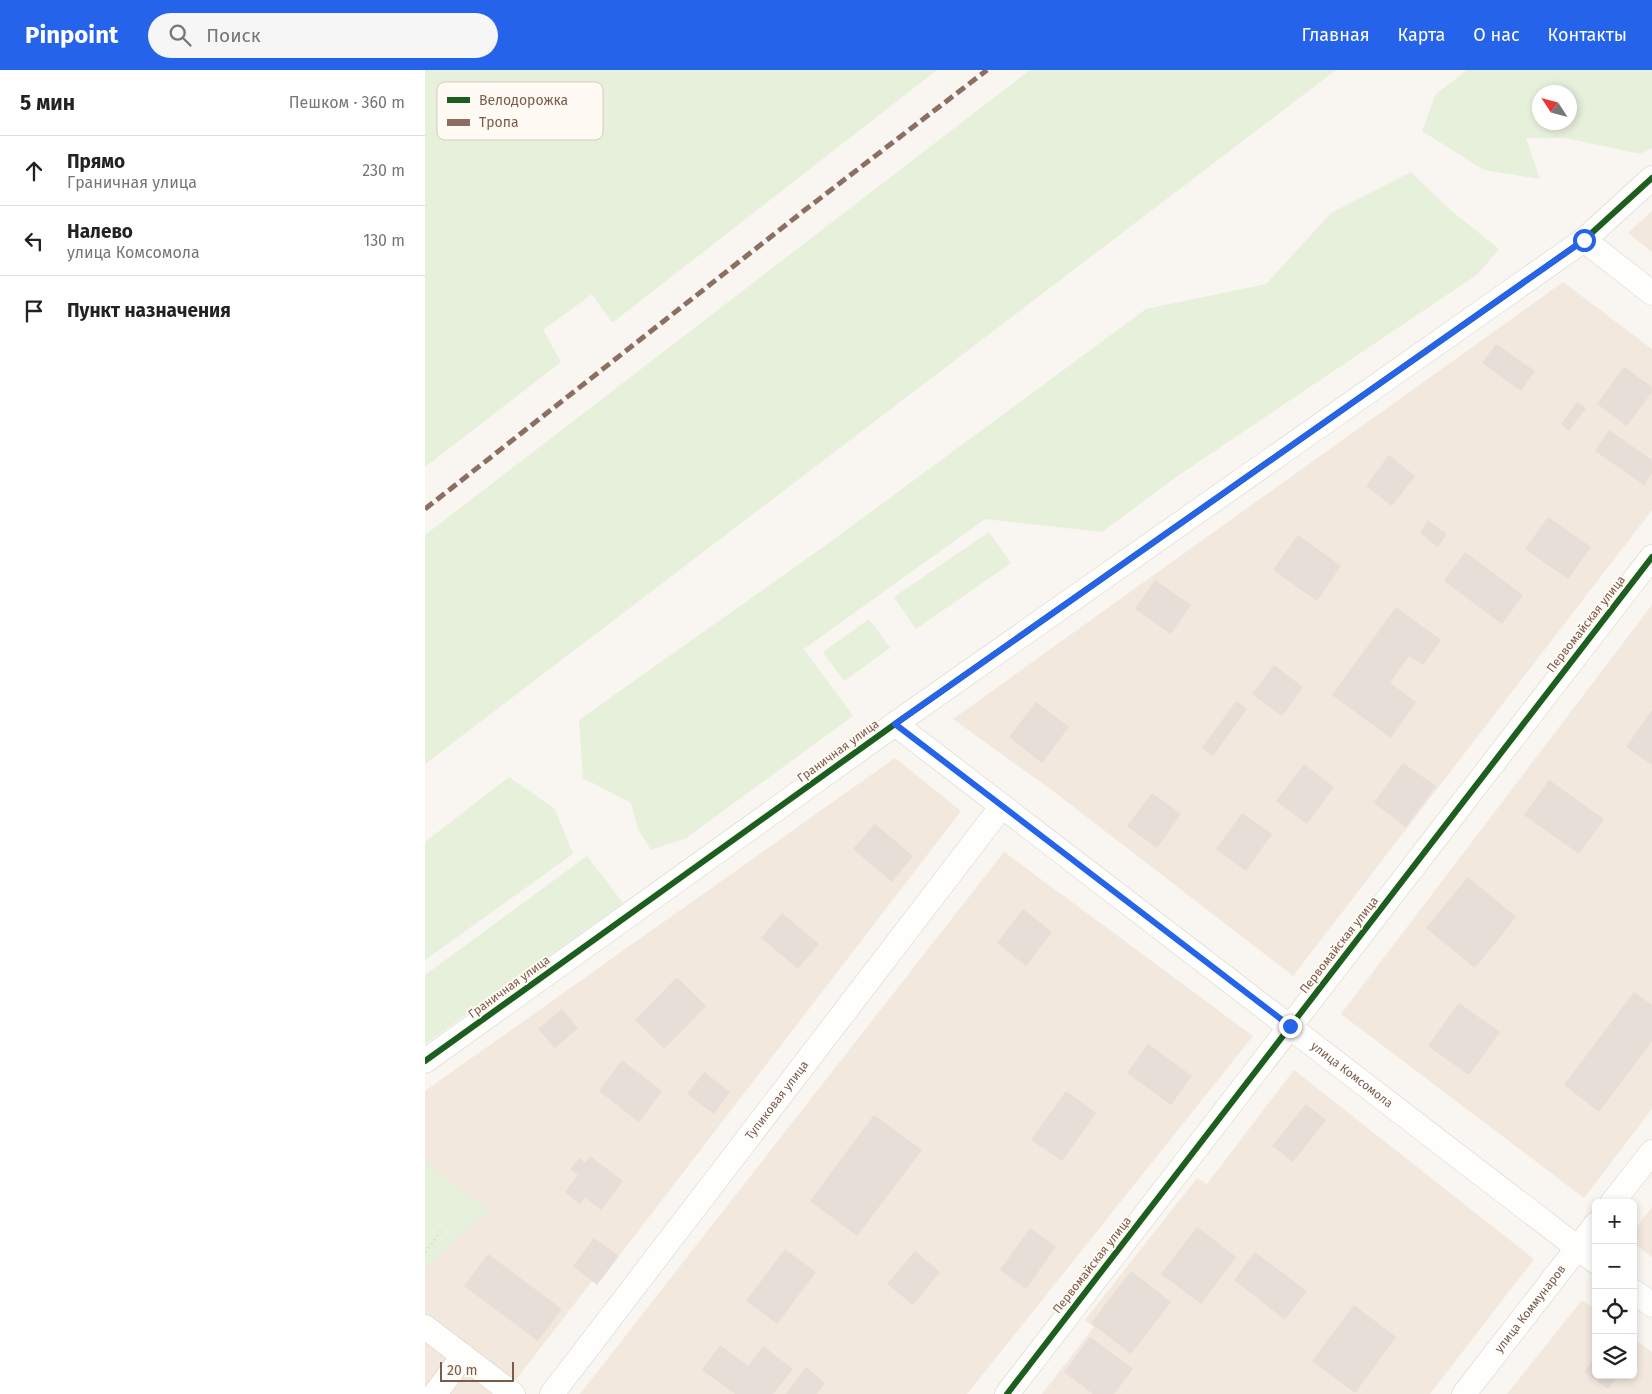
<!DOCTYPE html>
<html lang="ru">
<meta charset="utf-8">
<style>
body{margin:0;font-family:"Fira Sans",sans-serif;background:#f6f6f6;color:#222}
.controls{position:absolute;right:15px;bottom:15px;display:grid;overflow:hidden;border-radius:8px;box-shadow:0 2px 8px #0003}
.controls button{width:45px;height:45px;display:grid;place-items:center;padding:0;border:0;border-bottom:1px solid #e0e0e0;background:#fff;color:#222;font:25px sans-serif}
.compass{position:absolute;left:1107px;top:15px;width:45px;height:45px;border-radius:50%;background:#fff;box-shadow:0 2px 8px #0003;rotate:306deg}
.scale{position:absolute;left:15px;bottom:12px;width:74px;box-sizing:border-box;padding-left:5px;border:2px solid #7a5c4d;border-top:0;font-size:14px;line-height:18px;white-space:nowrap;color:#7a5c4d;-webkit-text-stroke:4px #fffaf3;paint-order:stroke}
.stop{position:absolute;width:15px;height:15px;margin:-11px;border:4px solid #2563eb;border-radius:50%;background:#fff}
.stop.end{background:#2563eb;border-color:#fff;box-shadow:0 1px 5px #0008}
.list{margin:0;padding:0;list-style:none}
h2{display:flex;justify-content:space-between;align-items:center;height:65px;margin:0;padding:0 20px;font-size:21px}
h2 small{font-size:16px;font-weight:400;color:#767676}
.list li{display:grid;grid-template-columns:32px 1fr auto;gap:15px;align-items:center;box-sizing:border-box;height:70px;padding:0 20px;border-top:1px solid #e0e0e0}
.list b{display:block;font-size:19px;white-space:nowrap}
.list p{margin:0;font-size:16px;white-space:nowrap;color:#767676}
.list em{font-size:16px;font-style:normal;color:#767676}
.icon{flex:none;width:28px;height:28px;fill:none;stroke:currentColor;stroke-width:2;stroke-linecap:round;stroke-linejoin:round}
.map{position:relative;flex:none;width:1227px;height:1324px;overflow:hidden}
header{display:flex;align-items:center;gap:30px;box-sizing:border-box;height:70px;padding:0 25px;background:#2563eb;color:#fff}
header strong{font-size:24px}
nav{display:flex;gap:28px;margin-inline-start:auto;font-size:18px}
.search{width:350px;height:45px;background:#f6f6f6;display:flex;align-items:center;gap:12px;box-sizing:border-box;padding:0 18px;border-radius:28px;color:#767676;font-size:19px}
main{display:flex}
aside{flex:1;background:#fff}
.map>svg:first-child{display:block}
.residential{fill:#f2e8de}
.green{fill:#e7f0db;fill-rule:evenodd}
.building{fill:#e6ded7}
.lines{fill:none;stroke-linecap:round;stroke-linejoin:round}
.minor-casing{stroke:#d7d1cb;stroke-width:25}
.path{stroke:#dcd5d0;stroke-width:3;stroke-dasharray:1 4;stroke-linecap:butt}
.minor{stroke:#fefefd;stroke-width:24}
.quiet{stroke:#8d6e63;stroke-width:5;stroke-dasharray:10 5;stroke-linecap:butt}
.cycleway-casing{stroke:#fffaf3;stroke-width:9}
.cycleway{stroke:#1b5e20;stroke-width:6}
.route{stroke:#2563eb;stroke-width:6}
.labels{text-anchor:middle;stroke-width:4;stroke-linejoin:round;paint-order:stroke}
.street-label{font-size:12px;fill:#7a5c4d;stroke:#fffaf3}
.key{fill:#fffaf3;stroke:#d7cbc1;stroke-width:1}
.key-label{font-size:14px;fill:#7a5c4d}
</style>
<header>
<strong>Pinpoint</strong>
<div class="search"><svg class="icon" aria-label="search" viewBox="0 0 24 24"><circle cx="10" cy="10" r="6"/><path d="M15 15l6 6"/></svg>Поиск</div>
<nav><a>Главная</a><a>Карта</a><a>О нас</a><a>Контакты</a></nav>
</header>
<main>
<aside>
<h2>5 мин<small>Пешком · 360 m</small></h2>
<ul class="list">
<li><svg class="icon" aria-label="ahead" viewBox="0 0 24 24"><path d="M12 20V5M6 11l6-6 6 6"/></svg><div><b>Прямо</b><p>Граничная улица</p></div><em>230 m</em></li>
<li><svg class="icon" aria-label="left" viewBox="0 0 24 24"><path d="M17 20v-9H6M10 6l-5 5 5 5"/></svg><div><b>Налево</b><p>улица Комсомола</p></div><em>130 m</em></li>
<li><svg class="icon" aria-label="arrive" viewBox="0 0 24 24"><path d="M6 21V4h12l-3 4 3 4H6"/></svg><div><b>Пункт назначения</b></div></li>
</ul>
</aside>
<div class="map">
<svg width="1227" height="1324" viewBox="0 0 1227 1324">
<rect width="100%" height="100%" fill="#f9f5f0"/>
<g class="residential">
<polygon points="1227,141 1227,182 1203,163"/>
<polygon points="1138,212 1227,279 1227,440 868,906 628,721 528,649"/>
<polygon points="1227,535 1227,1039 1159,1128 916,944"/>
<polygon points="470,688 536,741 194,1186 167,1211 80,1324 0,1324 0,1021"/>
<polygon points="579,782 828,966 542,1324 155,1324"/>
<polygon points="869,1000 1109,1189 1005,1324 617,1324 669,1257 660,1250 772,1108 782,1114"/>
<polygon points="1227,1137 1227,1187 1208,1173 1208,1162"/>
<polygon points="1157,1230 1171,1240 1171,1305 1208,1305 1208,1268 1227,1282 1227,1324 1082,1324"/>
</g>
<g class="green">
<polygon points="0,0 512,0 187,253 167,224 118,260 136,292 0,397"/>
<polygon points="605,0 911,0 0,694 0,465"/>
<path d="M1042,0h185v78l-12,6 -74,-16h-40l14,41 -56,-9 -62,-39 14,-37zM1114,22h30v30h-30z"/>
<polygon points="986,102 1023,138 1074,179 1053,204 754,405 677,462 560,449 379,579 428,646 261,768 226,780 213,759 206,733 158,708 154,650 401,475 721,239 841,214 906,143"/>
<polygon points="564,462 586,493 491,559 469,527"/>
<polygon points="444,549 465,578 419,611 398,582"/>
<polygon points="84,707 130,739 148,784 0,890 0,772"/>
<polygon points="162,786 198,833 0,974 0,905"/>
<polygon points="0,1092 64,1140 0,1199"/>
</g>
<g class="building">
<polygon points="1071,274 1110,301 1096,321 1057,293"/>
<polygon points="1199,297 1227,317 1227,322 1202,356 1172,334"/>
<polygon points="1152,332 1161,338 1144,361 1136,354"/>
<polygon points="1184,360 1227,390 1227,403 1219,415 1170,381"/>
<polygon points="964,385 990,406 967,436 941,416"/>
<polygon points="1123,447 1166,477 1143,509 1100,479"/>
<polygon points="1003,450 1022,464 1013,477 995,463"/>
<polygon points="873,465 916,496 892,531 848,500"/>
<polygon points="1040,482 1098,525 1077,554 1019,511"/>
<polygon points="730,510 766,535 746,564 710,539"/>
<polygon points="971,537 1016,570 998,595 984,586 965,613 991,632 966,668 907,625"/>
<polygon points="849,595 878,617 857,646 827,624"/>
<polygon points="811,631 822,639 788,686 777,678"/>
<polygon points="611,632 644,657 617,693 584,667"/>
<polygon points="1227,640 1227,695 1201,677"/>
<polygon points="978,693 1011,716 981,757 949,733"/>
<polygon points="879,694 909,717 882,754 851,731"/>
<polygon points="1124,710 1179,749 1154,784 1099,745"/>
<polygon points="727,723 756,744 732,778 702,756"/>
<polygon points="817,743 847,764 821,801 791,779"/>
<polygon points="450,754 488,786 467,812 428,779"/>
<polygon points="1043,807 1091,847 1050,898 1001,858"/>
<polygon points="598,839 627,862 601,896 572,873"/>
<polygon points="357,843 394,874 373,899 336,868"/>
<polygon points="252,907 281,936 239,979 210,950"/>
<polygon points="1209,922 1227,935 1227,971 1174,1042 1139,1015"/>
<polygon points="1034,933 1075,962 1044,1005 1003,976"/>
<polygon points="137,939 153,958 130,978 113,959"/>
<polygon points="723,974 767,1006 746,1035 702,1003"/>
<polygon points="197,990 237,1021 214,1052 174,1021"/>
<polygon points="279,1002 305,1022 289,1044 262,1024"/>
<polygon points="641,1021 671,1043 637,1091 606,1070"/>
<polygon points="881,1034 901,1050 868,1092 847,1076"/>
<polygon points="449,1045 497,1080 432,1166 385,1131"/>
<polygon points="165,1086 198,1111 176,1140 160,1127 155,1134 140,1122 153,1105 145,1099 154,1088 160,1093"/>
<polygon points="772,1157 811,1187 776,1234 736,1204"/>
<polygon points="605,1158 631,1177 601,1219 575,1200"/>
<polygon points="169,1168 194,1186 172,1215 148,1196"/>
<polygon points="360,1179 391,1202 352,1254 321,1231"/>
<polygon points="490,1181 515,1202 488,1235 462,1214"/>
<polygon points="830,1182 882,1221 860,1250 809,1210"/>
<polygon points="63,1184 137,1239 113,1271 39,1216"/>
<polygon points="706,1201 746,1232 706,1284 666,1253"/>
<polygon points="929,1235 971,1267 930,1323 887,1291"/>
<polygon points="665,1267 708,1299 689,1324 668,1324 639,1302"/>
<polygon points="295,1275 323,1296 338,1276 368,1299 348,1324 310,1324 277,1300"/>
<polygon points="1171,1285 1171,1305 1193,1305 1183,1319 1159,1302"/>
<polygon points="381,1297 400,1313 392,1324 361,1324"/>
</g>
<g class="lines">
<g class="minor-casing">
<g id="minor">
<polyline points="1159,170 1227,223"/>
<path id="s1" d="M470,654l701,538"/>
<polyline points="0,991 470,654 1159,170 1227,108"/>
<polyline points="1187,1133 1227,1082"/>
<polyline points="1208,1221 1227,1235"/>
<polyline points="0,1257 88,1324"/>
<polyline points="10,1324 38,1286"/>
<path id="s2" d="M127,1324l450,-588"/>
<polyline points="582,1324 1227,487"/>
<path id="s3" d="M1039,1324l132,-170"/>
</g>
</g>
<polyline class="path" points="0,1182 16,1161"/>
<use href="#minor" class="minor"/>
<polyline class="quiet" points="0,439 376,143 562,0"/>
<g class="cycleway-casing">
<g id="cycleway">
<polyline points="0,991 470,654 1159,170 1227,108"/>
<polyline points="582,1324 1227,487"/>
</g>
</g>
<use href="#cycleway" class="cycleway"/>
</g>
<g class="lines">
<polyline class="route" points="865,956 470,654 1159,170"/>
</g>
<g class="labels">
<g class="street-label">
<text transform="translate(1161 554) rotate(-52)" y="4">Первомайская улица</text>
<text transform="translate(413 681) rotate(-36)" y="4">Граничная улица</text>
<text transform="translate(914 875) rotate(-52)" y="4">Первомайская улица</text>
<text transform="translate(84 917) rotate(-36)" y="4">Граничная улица</text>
<text dy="4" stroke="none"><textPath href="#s1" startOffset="576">улица Комсомола</textPath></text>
<text dy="4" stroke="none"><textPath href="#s2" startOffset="370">Тупиковая улица</textPath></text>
<text transform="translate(667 1195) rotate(-52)" y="4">Первомайская улица</text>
<text dy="4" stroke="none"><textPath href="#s3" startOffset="108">улица Коммунаров</textPath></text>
</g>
</g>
<rect x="12" y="12" width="166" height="58" rx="8" class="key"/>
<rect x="22" y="27" width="23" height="6" fill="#1b5e20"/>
<rect x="22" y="49" width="23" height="7" fill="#8d6e63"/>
<g class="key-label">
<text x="54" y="35">Велодорожка</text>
<text x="54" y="57">Тропа</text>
</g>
</svg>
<div class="controls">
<button>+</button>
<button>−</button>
<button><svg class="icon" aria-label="locate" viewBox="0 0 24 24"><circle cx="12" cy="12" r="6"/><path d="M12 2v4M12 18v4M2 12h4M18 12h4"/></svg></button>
<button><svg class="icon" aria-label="layers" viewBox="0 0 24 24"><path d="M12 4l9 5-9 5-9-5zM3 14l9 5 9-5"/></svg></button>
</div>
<svg class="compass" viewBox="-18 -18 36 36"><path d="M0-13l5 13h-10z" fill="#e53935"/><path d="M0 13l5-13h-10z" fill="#767676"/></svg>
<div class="scale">20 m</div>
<div class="stop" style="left:1159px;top:170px"></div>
<div class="stop end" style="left:865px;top:956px"></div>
</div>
</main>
